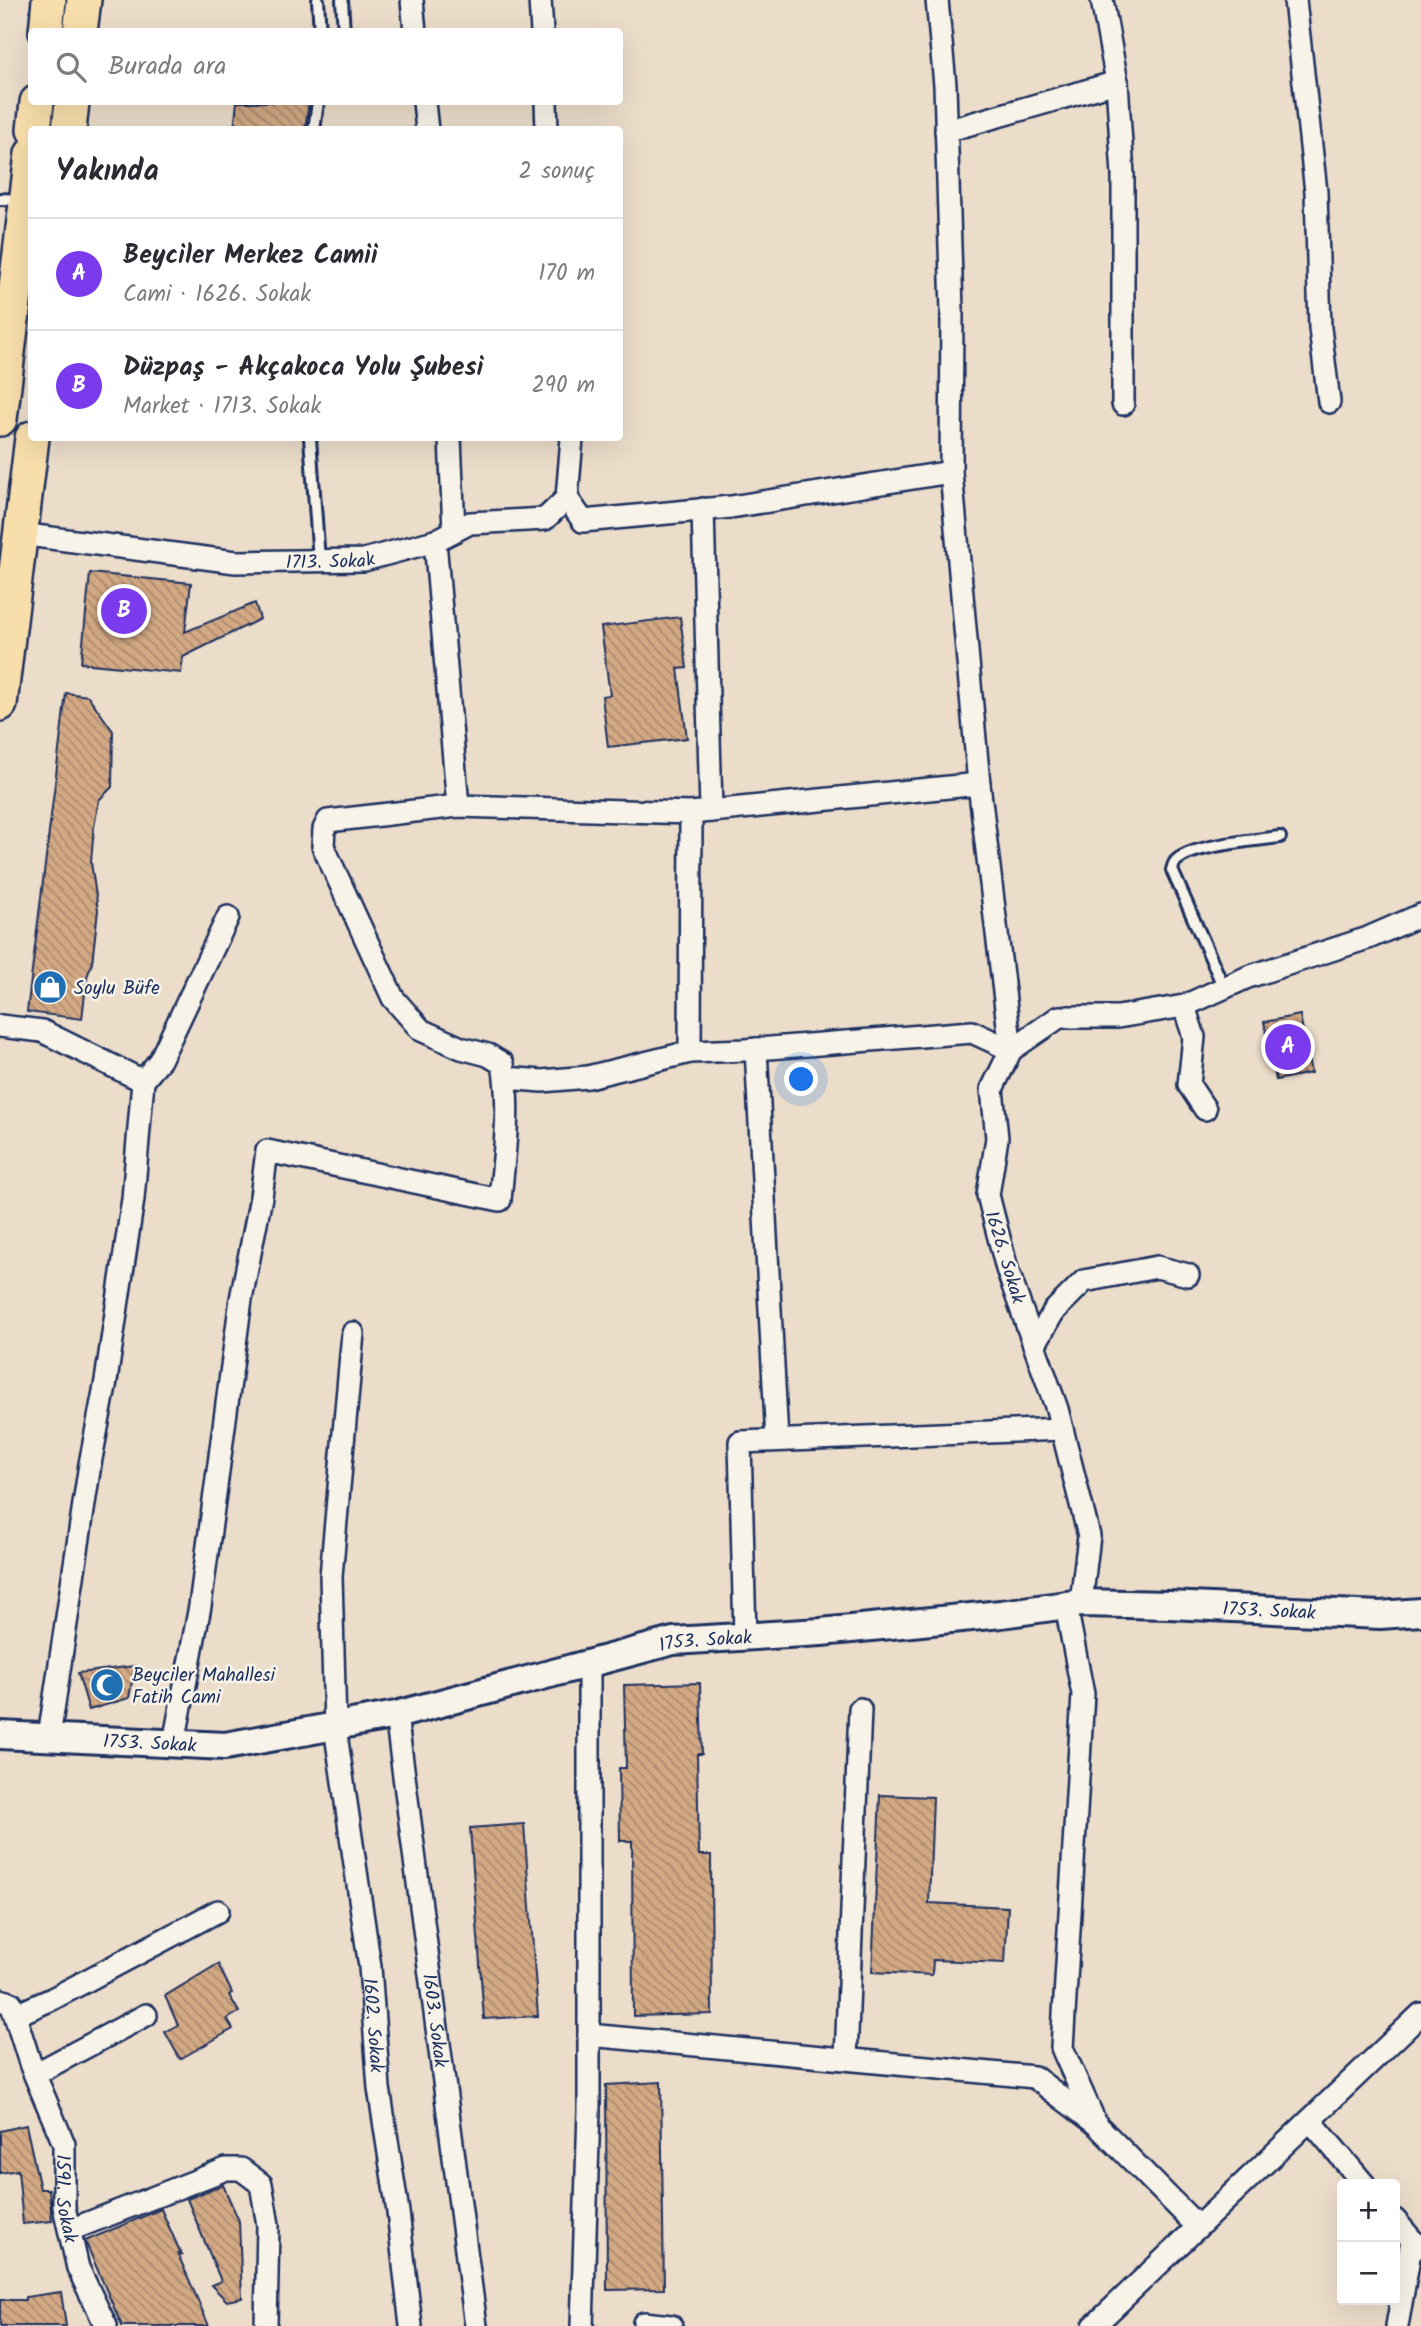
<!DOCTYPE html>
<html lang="tr">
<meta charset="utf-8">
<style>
body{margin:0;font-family:Kalam,sans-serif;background:#f7f7f7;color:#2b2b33}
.controls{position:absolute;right:21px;bottom:21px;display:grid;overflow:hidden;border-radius:7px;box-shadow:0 7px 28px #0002}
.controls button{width:63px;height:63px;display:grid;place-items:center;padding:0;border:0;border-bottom:2px solid #e1e1e2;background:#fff;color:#2b2b33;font:35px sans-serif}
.you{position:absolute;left:802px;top:1080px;width:24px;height:24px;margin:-18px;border:5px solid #fff;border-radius:50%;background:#1a73e8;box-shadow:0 0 0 10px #1a73e833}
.badge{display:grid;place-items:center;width:46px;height:46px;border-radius:50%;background:#7c3aed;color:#fff;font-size:23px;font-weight:700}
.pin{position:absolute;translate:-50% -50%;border:4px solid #fff;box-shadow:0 2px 7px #0006}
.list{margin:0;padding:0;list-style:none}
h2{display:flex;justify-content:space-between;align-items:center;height:91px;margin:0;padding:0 28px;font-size:30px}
h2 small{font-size:23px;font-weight:400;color:#7c7c81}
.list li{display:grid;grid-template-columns:46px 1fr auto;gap:21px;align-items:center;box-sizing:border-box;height:112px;padding:0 28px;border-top:2px solid #e1e1e2}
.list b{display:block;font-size:26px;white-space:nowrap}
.list p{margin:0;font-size:23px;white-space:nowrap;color:#7c7c81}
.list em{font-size:23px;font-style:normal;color:#7c7c81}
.icon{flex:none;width:38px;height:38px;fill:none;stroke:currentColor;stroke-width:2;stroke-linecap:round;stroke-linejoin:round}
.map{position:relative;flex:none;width:1421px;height:2326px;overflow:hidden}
.search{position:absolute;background:#fff;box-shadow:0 7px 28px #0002;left:28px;top:28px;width:595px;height:77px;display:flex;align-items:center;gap:18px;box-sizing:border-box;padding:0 24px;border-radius:7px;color:#7c7c81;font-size:26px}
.panel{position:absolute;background:#fff;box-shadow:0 7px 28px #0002;left:28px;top:126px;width:595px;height:315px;border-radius:7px}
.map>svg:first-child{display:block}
.building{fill:url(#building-back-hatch);stroke:#1b2f5e;stroke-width:2}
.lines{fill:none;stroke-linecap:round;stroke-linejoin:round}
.service-casing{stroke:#1b2f5e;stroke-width:16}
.minor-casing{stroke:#1b2f5e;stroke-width:26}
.tertiary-casing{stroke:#1b2f5e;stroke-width:32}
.primary-casing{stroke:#1b2f5e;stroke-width:38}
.service{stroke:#f7f3e8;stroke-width:10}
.minor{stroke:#f7f3e8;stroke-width:21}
.tertiary{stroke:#f7f3e8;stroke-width:26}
.primary{stroke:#f8deab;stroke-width:33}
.labels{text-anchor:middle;stroke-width:5;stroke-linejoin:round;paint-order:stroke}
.street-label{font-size:19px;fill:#1b2f5e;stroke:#f7f3e8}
.poi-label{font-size:19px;fill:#1b2f5e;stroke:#f7f3e8;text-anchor:start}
</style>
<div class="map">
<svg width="1421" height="2326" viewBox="0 0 1421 2326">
<defs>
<pattern id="building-back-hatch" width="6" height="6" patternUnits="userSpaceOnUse" patternTransform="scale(1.75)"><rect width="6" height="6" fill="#d3a984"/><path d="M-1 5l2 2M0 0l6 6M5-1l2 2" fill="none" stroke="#aa8a6f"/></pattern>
</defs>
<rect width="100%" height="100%" fill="#ecddca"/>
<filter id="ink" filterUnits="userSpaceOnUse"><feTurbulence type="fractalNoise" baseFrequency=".0143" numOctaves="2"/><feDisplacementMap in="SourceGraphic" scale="14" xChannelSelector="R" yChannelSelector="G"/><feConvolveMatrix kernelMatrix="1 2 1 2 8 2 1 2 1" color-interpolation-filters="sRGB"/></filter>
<g filter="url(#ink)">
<g class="building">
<polygon points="237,102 309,102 305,130 234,130"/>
<polygon points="90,573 191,583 185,632 255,603 260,619 183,657 181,673 81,663"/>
<polygon points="680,617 687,668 678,669 687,738 608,747 602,696 610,695 601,627"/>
<polygon points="66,693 88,696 113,731 112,787 99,800 94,827 91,862 98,910 92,963 87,977 82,1019 27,1012"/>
<polygon points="1300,1015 1311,1073 1276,1080 1264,1022"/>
<polygon points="135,1666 129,1698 89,1710 78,1673"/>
<polygon points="700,1683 702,1754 697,1754 699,1855 711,1855 712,2014 633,2016 632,1841 620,1841 619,1768 626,1768 624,1685"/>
<polygon points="880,1795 933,1797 929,1903 1008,1907 1005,1963 933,1960 932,1975 872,1972"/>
<polygon points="524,1824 538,2016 484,2019 470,1828"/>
<polygon points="218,1964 232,1993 229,1995 239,2012 227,2019 233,2029 180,2059 165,2032 178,2025 165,1996"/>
<polygon points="661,2082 664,2289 607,2290 606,2085"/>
<polygon points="26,2125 40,2189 49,2189 52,2221 23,2224 18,2170 0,2173 0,2131"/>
<polygon points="223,2185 239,2221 242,2298 227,2301 211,2285 221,2281 187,2199"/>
<polygon points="161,2209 182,2256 177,2252 209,2326 122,2326 86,2243 85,2241"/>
<polygon points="61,2292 66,2326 0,2326 0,2300 25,2300 25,2297"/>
</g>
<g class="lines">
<g class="service-casing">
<g id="service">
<polyline points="318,0 320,32"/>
<polyline points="342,0 344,32"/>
<polyline points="314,130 318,102"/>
<polyline points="0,199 22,200"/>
<polyline points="310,438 319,560"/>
<path d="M1224,988l-52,-118c1,-4 2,-8 5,-10 17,-15 80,-20 103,-23"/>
</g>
</g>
<g class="minor-casing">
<g id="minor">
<polyline points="412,0 415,32"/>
<polyline points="540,0 542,32"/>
<polyline points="937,0 945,85 952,311 951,472 979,784 1011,1050"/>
<polyline points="1102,0 1117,82 1123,175 1123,404"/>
<polyline points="1295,0 1316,192 1320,328 1329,402"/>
<polyline points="424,102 427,130"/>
<polyline points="546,102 547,130"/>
<polyline points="946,131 1117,82"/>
<polyline points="450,438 454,531"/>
<polyline points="567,498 583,521 731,507 951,472"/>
<polyline points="703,509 711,811"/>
<path id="s1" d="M20,534l216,28 128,-2 71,-19 35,-18 75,-4 22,-21 5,-60"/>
<polyline points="435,541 458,806"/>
<polyline points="1184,1006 1194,1037 1189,1085 1205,1109"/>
<polyline points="0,1026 42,1031 143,1081 133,1199 106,1381 90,1464 49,1737"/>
<polyline points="756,1049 777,1440"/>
<polyline points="690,1052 691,813"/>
<polyline points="506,1078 542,1081 588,1077 690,1052 745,1050 972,1032 1011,1050"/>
<polyline points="143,1081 160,1060 228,917"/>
<path id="s2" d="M353,1333l-22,243 4,151 35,240 9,121 19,124 13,114"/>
<polyline points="1035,1344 1054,1311 1084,1281 1157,1267 1188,1275"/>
<polyline points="1081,1603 1089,1536 1057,1409 1007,1269 988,1195 997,1138 992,1089 1011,1050 1059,1017 1118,1017 1184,1006 1248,977 1368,938 1421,915"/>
<polyline points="1066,1606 1083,1694 1062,2048 1096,2124 1198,2227"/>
<polyline points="745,1636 740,1442 1062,1429"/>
<path id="s3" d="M396,1715l80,611"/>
<path d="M174,1743l26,-137 41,-307 20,-102 6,-46 233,49c4,-44 11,-92 3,-136l-15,-9 -27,-7 -40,-18 -28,-32 -70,-152 1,-17 4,-8 130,-15 233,7 288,-29"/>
<path id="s4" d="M0,2000l11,3 20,63 33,78v63l14,61 28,58"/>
<polyline points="16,2015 52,1999 218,1911"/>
<polyline points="589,2035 1034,2077 1095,2123"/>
<polyline points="846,2059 860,1709"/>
<polyline points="35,2074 146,2015"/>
<polyline points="1310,2120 1364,2184"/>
<polyline points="1395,2220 1412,2240 1421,2247"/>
<polyline points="70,2230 226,2169 241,2169 261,2184 268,2225 266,2326"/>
<polyline points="644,2323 671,2326"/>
<polyline points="582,2326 589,2111 589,1663"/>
<polyline points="1094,2326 1421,2014"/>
<polyline points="1397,2326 1412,2240"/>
</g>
</g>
<g class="tertiary-casing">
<g id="tertiary">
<path id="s5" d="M0,1735l225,11 171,-31 277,-74 148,-9 180,-18 80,-11 88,2 211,10 41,-3"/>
</g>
</g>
<g class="primary-casing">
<g id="primary">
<polyline points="46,32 49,0"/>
<polyline points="80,32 84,0"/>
<polyline points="34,130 37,102"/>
<polyline points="69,130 72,102"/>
<polyline points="0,419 32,154"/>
<polyline points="0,704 32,438"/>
</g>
</g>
<use href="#service" class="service"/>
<use href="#minor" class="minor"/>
<use href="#tertiary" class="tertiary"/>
<use href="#primary" class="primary"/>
</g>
</g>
<defs>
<g id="shop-disc" transform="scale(1.75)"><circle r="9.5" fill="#1f6fb2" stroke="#f7f3e8"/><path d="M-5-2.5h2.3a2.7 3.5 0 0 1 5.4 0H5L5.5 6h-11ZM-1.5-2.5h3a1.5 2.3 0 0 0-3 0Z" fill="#fff"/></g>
<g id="mosque-disc" transform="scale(1.75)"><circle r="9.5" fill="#1f6fb2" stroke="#f7f3e8"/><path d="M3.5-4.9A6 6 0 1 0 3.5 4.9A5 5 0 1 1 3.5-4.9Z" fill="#fff"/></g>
</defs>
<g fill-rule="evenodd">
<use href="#shop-disc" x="50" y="987"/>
<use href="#mosque-disc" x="107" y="1685"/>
</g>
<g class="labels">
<g class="street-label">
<text dy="7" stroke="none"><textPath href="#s1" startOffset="312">1713. Sokak</textPath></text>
<text transform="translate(1006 1257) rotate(73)" y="7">1626. Sokak</text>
<text dy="7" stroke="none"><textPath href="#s5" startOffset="1284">1753. Sokak</textPath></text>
<text dy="7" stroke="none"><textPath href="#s5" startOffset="718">1753. Sokak</textPath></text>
<text dy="7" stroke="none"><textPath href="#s5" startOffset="150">1753. Sokak</textPath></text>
<text dy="7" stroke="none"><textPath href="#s3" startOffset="308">1603. Sokak</textPath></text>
<text dy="7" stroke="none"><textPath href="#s2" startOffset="696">1602. Sokak</textPath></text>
<text dy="7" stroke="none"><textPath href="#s4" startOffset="217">1591. Sokak</textPath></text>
</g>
<g class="poi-label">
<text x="74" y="994">Soylu Büfe</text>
<text x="132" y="1681">Beyciler Mahallesi<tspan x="132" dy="22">Fatih Cami</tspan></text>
</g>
</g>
</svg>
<div class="controls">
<button>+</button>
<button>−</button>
</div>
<div class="you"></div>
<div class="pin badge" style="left:1288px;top:1047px">A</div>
<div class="pin badge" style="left:124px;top:611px">B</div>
<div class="search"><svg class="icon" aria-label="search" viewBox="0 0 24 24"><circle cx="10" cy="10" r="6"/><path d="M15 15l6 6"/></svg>Burada ara</div>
<section class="panel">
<h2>Yakında<small>2 sonuç</small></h2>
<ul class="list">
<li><span class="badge">A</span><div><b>Beyciler Merkez Camii</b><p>Cami · 1626. Sokak</p></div><em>170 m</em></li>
<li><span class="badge">B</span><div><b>Düzpaş - Akçakoca Yolu Şubesi</b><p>Market · 1713. Sokak</p></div><em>290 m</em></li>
</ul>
</section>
</div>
